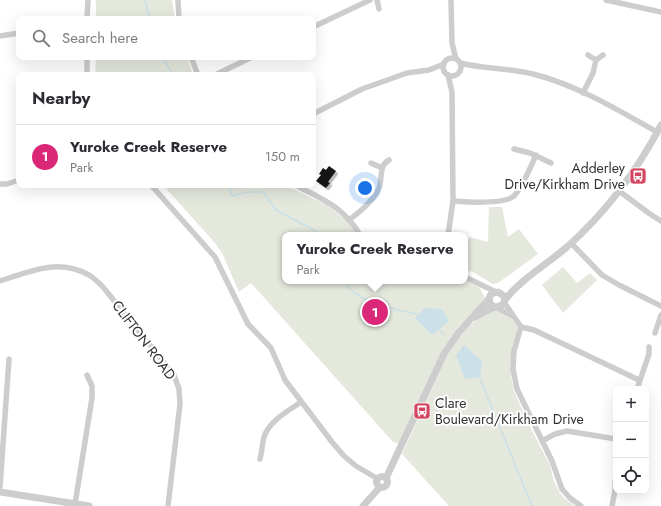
<!DOCTYPE html>
<meta charset="utf-8">
<style>
body{margin:0;font-family:Jost,sans-serif;background:#f7f7f7;color:#2b2b33}
.controls{position:absolute;right:12px;bottom:12px;display:grid;overflow:hidden;border-radius:8px;box-shadow:0 4px 16px #0002}
.controls button{width:36px;height:36px;display:grid;place-items:center;padding:0;border:0;border-bottom:1px solid #e1e1e2;background:#fff;color:#2b2b33;font:20px sans-serif}
.you{position:absolute;left:365px;top:188px;width:14px;height:14px;margin:-10px;border:3px solid #fff;border-radius:50%;background:#1a73e8;box-shadow:0 0 0 6px #1a73e833}
.badge{display:grid;place-items:center;width:26px;height:26px;border-radius:50%;background:#db2777;color:#fff;font-size:13px;font-weight:700}
.pin{position:absolute;translate:-50% -50%;border:2px solid #fff;box-shadow:0 1px 4px #0006}
.popup{position:absolute;left:282px;top:232px;width:186px;height:52px;box-sizing:border-box;display:grid;place-content:center;border-radius:8px;background:#fff;filter:drop-shadow(0 1px 3px #0005);font-size:13px;white-space:nowrap;color:#7c7c81}
.popup b{font-size:15px;color:#2b2b33}
.popup::after{content:'';position:absolute;left:50%;top:100%;margin-left:-8px;border:8px solid transparent;border-top-color:#fff}
.list{margin:0;padding:0;list-style:none}
h2{display:flex;justify-content:space-between;align-items:center;height:52px;margin:0;padding:0 16px;font-size:17px}
h2 small{font-size:13px;font-weight:400;color:#7c7c81}
.list li{display:grid;grid-template-columns:26px 1fr auto;gap:12px;align-items:center;box-sizing:border-box;height:64px;padding:0 16px;border-top:1px solid #e1e1e2}
.list b{display:block;font-size:15px;white-space:nowrap}
.list p{margin:0;font-size:13px;white-space:nowrap;color:#7c7c81}
.list em{font-size:13px;font-style:normal;color:#7c7c81}
.icon{flex:none;width:22px;height:22px;fill:none;stroke:currentColor;stroke-width:2;stroke-linecap:round;stroke-linejoin:round}
.map{position:relative;flex:none;width:661px;height:506px;overflow:hidden}
.search{position:absolute;background:#fff;box-shadow:0 4px 16px #0002;left:16px;top:16px;width:300px;height:44px;display:flex;align-items:center;gap:10px;box-sizing:border-box;padding:0 14px;border-radius:8px;color:#7c7c81;font-size:15px}
.panel{position:absolute;background:#fff;box-shadow:0 4px 16px #0002;left:16px;top:72px;width:300px;height:116px;border-radius:8px}
.map>svg:first-child{display:block}
.green{fill:#e4e8dd}
.water{fill:#cbe0e7}
.lines{fill:none;stroke-linecap:round;stroke-linejoin:round}
.stream{stroke:#cbe0e7;stroke-width:1.5}
.building{fill:#171717;filter:url(#shadow)}
.minor{stroke:#cdcdcd;stroke-width:5.5}
.tertiary{stroke:#cdcdcd;stroke-width:7}
.labels{text-anchor:middle;stroke-width:4;stroke-linejoin:round;paint-order:stroke}
.poi-label{font-size:14px;fill:#303030;stroke:#fff;text-anchor:end}
.street-label{font-size:14px;fill:#303030;stroke:#fff}
</style>
<div class="map">
<svg width="661" height="506" viewBox="0 0 661 506">
<defs>
<filter id="shadow"><feDropShadow dx="2.5" dy="2.5" stdDeviation="0" flood-color="#0004"/></filter>
</defs>
<rect width="100%" height="100%" fill="#fff"/>
<g class="green">
<polygon points="96,0 172,0 175,19 96,19"/>
<polygon points="96,57 187,57 193,75 95,75"/>
<polygon points="163,185 285,185 327,205 346,220 357,235 285,235 285,281 465,281 465,280 480,288 485,298 480,307 459,326 444,347 399,444 393,442 251,283 239,292 222,253 215,243"/>
<polygon points="489,207 502,207 508,237 519,229 538,254 498,283 493,284 473,272 465,270 465,255 469,237 488,242"/>
<polygon points="563,267 577,283 590,273 597,280 563,313 542,285"/>
<path d="M498,311c9,2 16,9 20,17l-7,31v17l3,15 13,30 23,44 4,16 5,10 4,6 12,9h-126l-47,-52 50,-109 17,-19 14,-11 7,-3z"/>
</g>
<g class="water">
<polygon points="425,308 442,309 449,321 432,335 415,318"/>
<polygon points="464,345 482,361 480,377 465,379 456,355"/>
</g>
<g class="lines">
<g class="stream">
<polyline points="145,0 150,19"/>
<polyline points="162,57 173,75"/>
<polyline points="229,185 232,196 249,192 263,192 276,210 323,235"/>
<path d="M344,281c13,23 52,28 76,34"/>
<polyline points="438,328 444,335"/>
<polyline points="479,376 532,506"/>
</g>
</g>
<polygon class="building" points="329,166 336,171 328,182 330,183 326,188 316,181 321,175 319,174 323,168 326,170"/>
<g class="lines">
<g class="minor">
<polyline points="178,0 179,19"/>
<polyline points="377,0 379,9"/>
<polyline points="451,0 452,43 456,59"/>
<polyline points="606,0 661,12"/>
<polyline points="87,19 88,0"/>
<polyline points="313,27 370,0"/>
<polyline points="0,36 19,33"/>
<polyline points="588,55 596,60"/>
<polyline points="191,57 198,75"/>
<circle cx="452" cy="67" r="9"/>
<path d="M460,63c24,6 49,5 73,11 44,11 85,36 124,58"/>
<polyline points="87,75 87,57"/>
<polyline points="215,75 252,57"/>
<polyline points="583,93 593,73 596,60 603,55"/>
<polyline points="313,114 362,89 407,73 429,70 444,64"/>
<polyline points="514,149 530,153 551,163"/>
<polyline points="371,163 382,168"/>
<polyline points="0,184 7,184 19,180"/>
<polyline points="151,185 215,257 248,324 271,348 285,380 332,442 344,456 356,466 378,479"/>
<path d="M295,185c27,14 49,22 65,50"/>
<polyline points="619,191 650,214 661,221"/>
<path d="M453,201c13,1 51,4 61,-5 8,-8 17,-30 22,-41"/>
<path d="M349,220c12,-9 23,-18 30,-32 4,-10 -1,-22 10,-28"/>
<polyline points="448,235 453,201 452,92 448,75"/>
<polyline points="571,243 602,275 619,285 661,306"/>
<polyline points="465,277 496,292"/>
<path d="M0,281c31,-10 58,-23 89,-6 5,3 10,8 14,12l71,88 5,14 1,15 -12,102"/>
<polyline points="504,302 521,327 514,351 513,369 517,389 552,461 562,489 570,498 581,506"/>
<polyline points="497,308 513,316"/>
<polyline points="521,327 534,330 639,380"/>
<polyline points="655,333 661,315"/>
<polyline points="637,389 649,354 649,347"/>
<polyline points="542,441 555,434 567,431 616,439"/>
<path d="M260,459c2,-7 2,-15 4,-22 5,-16 24,-26 37,-35"/>
<polyline points="0,487 9,359"/>
<polyline points="75,504 92,398 92,386 87,375"/>
<polyline points="612,506 615,490 615,481"/>
</g>
<g class="tertiary">
<path d="M505,300c16,-21 41,-35 62,-53 39,-35 70,-76 94,-122"/>
<path d="M475,317c6,-3 12,-7 18,-9 8,-2 13,-3 11,-12l-6,-4 -7,2 -2,4 1,6 5,3"/>
<circle cx="382" cy="482" r="5.5"/>
<polyline points="386,478 445,352 459,332 489,299"/>
<polyline points="0,492 89,506"/>
<polyline points="363,506 380,487"/>
</g>
</g>
<defs>
<g id="bus-square" transform="scale(0.9)"><rect x="-9" y="-9" width="18" height="18" rx="4" fill="#d44561" stroke="#fff"/><path d="M-5-6H5V4H4V6H2V4H-2V6H-4V4H-5ZM-3.5-4V0h7V-4ZM-3.5 1.2v1.5H-2V1.2ZM2 1.2v1.5H3.5V1.2Z" fill="#fff"/></g>
</defs>
<g fill-rule="evenodd">
<use href="#bus-square" x="638" y="176"/>
<use href="#bus-square" x="422" y="411"/>
</g>
<g class="labels">
<g class="poi-label">
<text x="625" y="173">Adderley<tspan x="625" dy="16">Drive/Kirkham Drive</tspan></text>
<text x="435" y="408" text-anchor="start">Clare<tspan x="435" dy="16">Boulevard/Kirkham Drive</tspan></text>
</g>
<g class="street-label">
<text transform="translate(144 340) rotate(53)" y="5">CLIFTON ROAD</text>
</g>
</g>
</svg>
<div class="controls">
<button>+</button>
<button>−</button>
<button><svg class="icon" aria-label="locate" viewBox="0 0 24 24"><circle cx="12" cy="12" r="6"/><path d="M12 2v4M12 18v4M2 12h4M18 12h4"/></svg></button>
</div>
<div class="you"></div>
<div class="pin badge" style="left:375px;top:312px">1</div>
<div class="popup"><b>Yuroke Creek Reserve</b>Park</div>
<div class="search"><svg class="icon" aria-label="search" viewBox="0 0 24 24"><circle cx="10" cy="10" r="6"/><path d="M15 15l6 6"/></svg>Search here</div>
<section class="panel">
<h2>Nearby<small></small></h2>
<ul class="list">
<li><span class="badge">1</span><div><b>Yuroke Creek Reserve</b><p>Park</p></div><em>150 m</em></li>
</ul>
</section>
</div>
